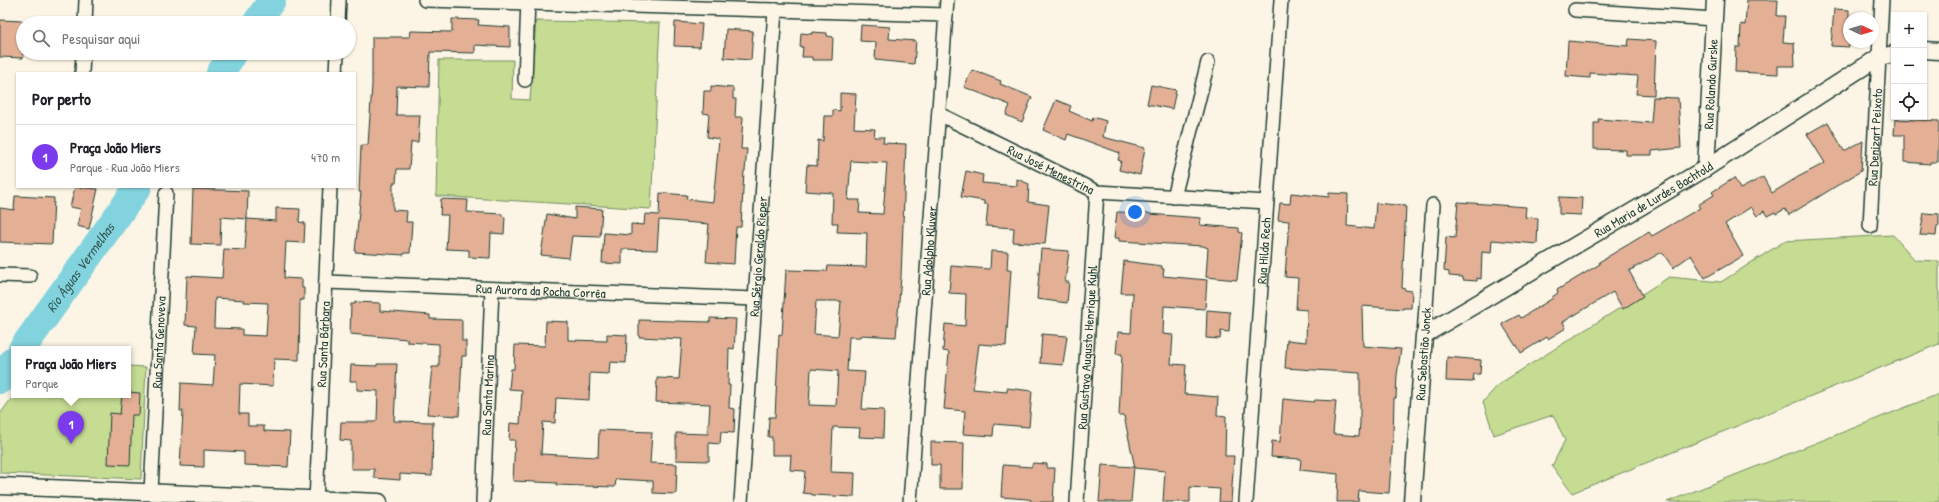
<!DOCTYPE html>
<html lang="pt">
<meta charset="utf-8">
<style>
body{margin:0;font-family:"Patrick Hand",sans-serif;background:#f6f6f6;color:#202124}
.controls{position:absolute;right:12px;top:12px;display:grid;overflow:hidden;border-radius:0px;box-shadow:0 1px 3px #0004}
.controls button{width:36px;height:36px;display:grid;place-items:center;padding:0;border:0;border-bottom:1px solid #e0e0e0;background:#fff;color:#202124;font:20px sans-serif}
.compass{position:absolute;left:1843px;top:12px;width:36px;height:36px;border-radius:50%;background:#fff;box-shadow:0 1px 3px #0004;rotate:94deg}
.you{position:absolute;left:1135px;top:212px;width:14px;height:14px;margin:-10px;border:3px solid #fff;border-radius:50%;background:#1a73e8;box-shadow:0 0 0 6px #1a73e833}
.badge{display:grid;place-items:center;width:26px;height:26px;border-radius:50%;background:#7c3aed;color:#fff;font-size:13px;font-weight:700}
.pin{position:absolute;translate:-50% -33px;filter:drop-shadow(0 1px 2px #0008)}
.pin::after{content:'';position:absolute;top:21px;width:14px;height:12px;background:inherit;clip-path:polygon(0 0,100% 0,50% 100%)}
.popup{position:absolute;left:11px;top:346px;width:120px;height:52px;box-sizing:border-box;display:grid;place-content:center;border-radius:0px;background:#fff;filter:drop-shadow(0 1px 3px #0005);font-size:13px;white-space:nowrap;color:#757577}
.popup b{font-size:15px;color:#202124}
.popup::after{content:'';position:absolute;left:50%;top:100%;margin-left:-8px;border:8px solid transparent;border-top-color:#fff}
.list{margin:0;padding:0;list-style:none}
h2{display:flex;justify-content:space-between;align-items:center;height:52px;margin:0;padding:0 16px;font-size:17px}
h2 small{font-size:13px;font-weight:400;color:#757577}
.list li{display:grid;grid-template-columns:26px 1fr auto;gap:12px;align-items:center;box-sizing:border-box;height:64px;padding:0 16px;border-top:1px solid #e0e0e0}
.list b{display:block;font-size:15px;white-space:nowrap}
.list p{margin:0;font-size:13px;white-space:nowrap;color:#757577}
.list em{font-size:13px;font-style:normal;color:#757577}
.icon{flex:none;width:22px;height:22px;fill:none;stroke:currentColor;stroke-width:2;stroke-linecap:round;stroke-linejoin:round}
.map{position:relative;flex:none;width:1939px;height:502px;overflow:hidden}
.search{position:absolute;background:#fff;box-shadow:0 1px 3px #0004;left:16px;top:16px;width:340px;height:44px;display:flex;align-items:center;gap:10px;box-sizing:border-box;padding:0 14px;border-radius:22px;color:#757577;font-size:15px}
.panel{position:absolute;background:#fff;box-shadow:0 1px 3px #0004;left:16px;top:72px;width:340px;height:116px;border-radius:0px}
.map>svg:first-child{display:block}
.green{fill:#c5dc92;stroke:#728c63}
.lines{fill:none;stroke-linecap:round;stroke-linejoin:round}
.river{stroke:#83d3de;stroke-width:28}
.building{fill:#e3b096;stroke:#1f3d34;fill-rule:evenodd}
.minor-casing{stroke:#1f3d34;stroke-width:16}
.tertiary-casing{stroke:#1f3d34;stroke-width:19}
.minor{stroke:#fcf5e5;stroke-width:13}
.tertiary{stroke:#fcf5e5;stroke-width:16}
.labels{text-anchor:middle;stroke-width:4;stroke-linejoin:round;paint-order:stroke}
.street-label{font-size:13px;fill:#1f3d34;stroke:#fcf5e5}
.water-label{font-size:14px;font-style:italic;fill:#335b56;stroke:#fcf5e5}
</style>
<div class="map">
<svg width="1939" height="502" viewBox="0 0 1939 502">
<rect width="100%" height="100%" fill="#fcf5e5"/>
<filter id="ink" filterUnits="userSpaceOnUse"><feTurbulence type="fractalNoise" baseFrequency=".025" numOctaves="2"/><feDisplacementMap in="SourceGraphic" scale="8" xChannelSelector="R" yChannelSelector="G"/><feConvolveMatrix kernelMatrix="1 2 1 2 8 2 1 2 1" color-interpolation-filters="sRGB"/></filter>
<g filter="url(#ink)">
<g class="green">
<polygon points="536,21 660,23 651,209 436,196 439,60 513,60 512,99 530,100"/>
<polygon points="1893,235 1915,260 1939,261 1939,344 1572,493 1552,466 1565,440 1553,415 1494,435 1483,402 1499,384 1669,277 1721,282 1785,241"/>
<polygon points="128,366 146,367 141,479 0,473 0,414 14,395 128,395"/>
<polygon points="1939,394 1939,502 1667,502"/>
</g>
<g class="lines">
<g class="river">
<polyline points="256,23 272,0"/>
<polyline points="220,73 234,53"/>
<path id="s1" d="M22,349l116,-162"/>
<polyline points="0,380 14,360"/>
</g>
</g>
<g class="building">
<polygon points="1747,0 1778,0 1777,16 1785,16 1783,42 1794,43 1795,66 1778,66 1778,74 1735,72 1736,47 1740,47 1741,24 1745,25"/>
<polygon points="1834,9 1849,10 1849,47 1831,46"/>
<polygon points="452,19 479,20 478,25 510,27 510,47 475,45 475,53 430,52 429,87 397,86 396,115 420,115 418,142 411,142 409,169 397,169 396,183 393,183 393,210 407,211 406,222 412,222 410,253 404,253 404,255 355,252 361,192 359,192 361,145 368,145 372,85 372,37 410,37 411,31 452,32"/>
<polygon points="0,20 23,21 23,58 0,57"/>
<polygon points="675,22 702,24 700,47 674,46"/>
<polygon points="861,25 890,27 889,39 916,41 914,64 875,60 876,42 860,41"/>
<polygon points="726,29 753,31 751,60 724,58"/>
<polygon points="812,32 827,33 827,36 833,37 832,60 812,60 812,57 802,57 803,47 800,47 801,33 812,34"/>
<polygon points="1629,39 1656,41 1654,95 1636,94 1638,76 1590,73 1590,78 1566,76 1568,41 1628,46"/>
<polygon points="972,70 1001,81 1000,84 1032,97 1022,122 1006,115 1010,105 964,87"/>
<polygon points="1151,85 1176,90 1172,109 1147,104"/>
<polygon points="711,86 733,88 733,99 736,99 735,117 743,117 741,149 747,149 745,171 744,171 741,227 736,227 734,264 706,262 709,224 659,220 657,250 622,249 622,264 602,263 604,233 631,235 631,224 644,225 645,214 659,215 660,193 687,195 686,199 713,202 719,139 707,137 709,114 703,113 704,91 711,91"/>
<path d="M840,93l16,1 -2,34 21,1 -1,8h10l-1,6 23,1 -5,133 -5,60 -35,-2 -1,2h-11l-2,34 18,1 -3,37 22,1 -1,28 -24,-1 1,-9 -27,-1 -2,45 24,1 -1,24 -42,-2v-1l-9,-1 2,-22 -15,-1 1,-15h-19v-18h-4l1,-20h6l4,-83 3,1 4,-65 41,1 1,-5 38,1 1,-34 -30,-1 1,-9h-6l1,-30 -28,-2 2,-26 10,1 1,-26 5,1 1,-25h9v-6l7,1zM851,161l36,2 -4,51 -24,-1 1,-13h-12zM816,301h25l-3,35 -24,-2zM811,369l27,2 -2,35 -27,-1z"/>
<polygon points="1653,97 1678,98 1681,148 1652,151 1652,155 1626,155 1626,150 1594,149 1594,123 1599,123 1598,119 1651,123"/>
<polygon points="1056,100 1071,106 1069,111 1092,121 1093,117 1106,121 1103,137 1145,148 1140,175 1119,170 1121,161 1118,160 1120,153 1068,134 1066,140 1043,130"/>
<polygon points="1895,119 1939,121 1938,162 1930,162 1930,164 1904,162 1904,135 1894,135"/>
<polygon points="1828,122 1844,151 1863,141 1861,171 1789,215 1785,209 1776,214 1775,212 1767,216 1764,211 1757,216 1751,207 1725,224 1743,256 1705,278 1691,255 1673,268 1662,252 1629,271 1643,296 1623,309 1613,292 1563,322 1566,328 1548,339 1547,337 1521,353 1517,345 1516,346 1502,324 1519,315 1521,318 1553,298 1552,297 1558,293 1557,290 1600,264 1599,262 1649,232 1652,236 1700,208 1698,205 1714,195 1712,192 1734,178 1740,189 1763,177 1772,193 1798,177 1825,163 1807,134"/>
<polygon points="966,171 983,175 982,183 1017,186 1017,179 1029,184 1028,202 1049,205 1045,244 1013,242 1014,228 986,226 988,204 984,204 984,201 961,197"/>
<polygon points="75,187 98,189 89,229 77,226 81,209 70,207"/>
<polygon points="193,189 248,191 247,219 221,217 220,245 191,244"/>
<polygon points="1291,193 1329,197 1329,193 1348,194 1347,226 1374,229 1376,203 1406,206 1402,288 1405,289 1405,290 1412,291 1411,308 1403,308 1403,309 1362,306 1363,346 1401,349 1397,375 1396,398 1394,398 1393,436 1389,493 1359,491 1358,502 1337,502 1338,474 1300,470 1301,459 1271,457 1272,441 1280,442 1283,399 1314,402 1315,400 1336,401 1333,434 1359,436 1360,422 1360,373 1285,368 1287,340 1306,342 1307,310 1296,309 1298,278 1285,277 1289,221 1278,220 1280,203 1290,204"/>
<polygon points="15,196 54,198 52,244 0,242 0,208 14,210"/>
<polygon points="1559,197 1582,198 1581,215 1559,214"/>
<polygon points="441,199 468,200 467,212 502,214 502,216 505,217 504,234 491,233 490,258 469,257 469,250 446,249 448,215 440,215"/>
<polygon points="1458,202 1526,207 1525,217 1538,218 1537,244 1492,240 1491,253 1482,252 1481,279 1477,278 1477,281 1463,280 1463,277 1449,276 1449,272 1444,271 1446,237 1455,238"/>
<polygon points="575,207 602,209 600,237 572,236 569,258 541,255 547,214 575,219"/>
<path d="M276,208l24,1 -1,13 6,1 -1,20 -18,-1 -2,36 18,1v9h2v12h-4l-1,60 -25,-1 -1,27 -33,-2 -1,30h9v12h16v5l26,1 -2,35 -44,-2v-13l-40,-2v17l-24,-1 3,-55h-3l1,-28 32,2 2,-30 -21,-1 2,-28 -11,-1 2,-49 35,2 2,-29 21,1 2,-31 29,2zM215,298l29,2v2l24,1 -2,33 -24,-1v-6l-28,-1z"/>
<polygon points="1117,212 1149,213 1149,214 1201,218 1200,225 1239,228 1239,232 1242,233 1237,280 1206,277 1208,248 1203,246 1119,241 1119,238 1114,238"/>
<polygon points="1924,213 1939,214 1939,226 1937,226 1936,236 1920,235"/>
<polygon points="1041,249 1069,251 1065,282 1069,282 1067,303 1037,299"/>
<polygon points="991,251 1008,252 1007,270 1011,270 1006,346 979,344 973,389 1007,392 1007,388 1032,391 1029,427 994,424 993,436 963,434 965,411 944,409 949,352 943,351 945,324 965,326 966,294 949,293 951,266 990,269"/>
<polygon points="1124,261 1162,266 1162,269 1164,269 1163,276 1207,280 1205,309 1164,306 1163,334 1173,335 1171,364 1186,365 1184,394 1218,397 1217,415 1226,416 1225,456 1234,456 1231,502 1219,502 1220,489 1190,487 1190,502 1163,502 1165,471 1135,468 1124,416 1119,416 1122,354 1116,354 1118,332 1131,333 1133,293 1121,293"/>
<polygon points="355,302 380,303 380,311 430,315 430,319 462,320 462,341 466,341 466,356 462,356 459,416 427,414 432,367 439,367 439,344 407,342 407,339 350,334 351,304 355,304"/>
<polygon points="1207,310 1230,312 1229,332 1221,331 1220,339 1206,338"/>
<polygon points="710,318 736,319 734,349 729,348 728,385 730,385 729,408 735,409 734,433 721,432 720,444 709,443 709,461 676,460 676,433 708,434 710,404 656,402 657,378 679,379 682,339 639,337 639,320 710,322"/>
<polygon points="546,321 568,322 568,340 607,341 607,334 627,335 626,363 610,362 609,374 590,373 589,400 556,398 555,423 543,422 541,454 598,457 599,430 652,432 650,463 677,464 676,494 653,493 653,481 616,479 615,487 556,485 557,483 513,481 515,440 509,440 510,423 520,424 522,390 509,389 511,369 514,369 515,345 545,346"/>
<polygon points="1042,334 1067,336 1063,365 1040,363"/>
<polygon points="1447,357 1481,360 1480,374 1474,374 1473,382 1446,381"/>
<polygon points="377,364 397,364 394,421 433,422 432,476 400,474 400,480 374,478 374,469 351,469 351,441 340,440 341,422 375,422 377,420 378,391 357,390 357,381 350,381 351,365 377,366"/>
<polygon points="128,392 140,393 139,415 132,415 130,465 108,464 110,413 120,414 122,395 128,395"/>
<polygon points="931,442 964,443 963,489 940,489 940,465 931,465"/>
<polygon points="1033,463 1047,464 1047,468 1055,468 1053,502 1031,502 1031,500 1027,499 1001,497 1003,465 1031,467"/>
<polygon points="1102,465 1134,467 1131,502 1099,502"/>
</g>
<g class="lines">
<g class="minor-casing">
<g id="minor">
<polyline points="425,0 946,15"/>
<polyline points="1575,10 1714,19"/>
<polyline points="85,23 86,0"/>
<polyline points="338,23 339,0"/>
<polyline points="82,73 83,53"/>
<polyline points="336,73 337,53"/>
<polyline points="525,80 528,0"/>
<path id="s2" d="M939,114l158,78 170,10"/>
<polyline points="1174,197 1208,62"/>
<path id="s3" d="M1870,226l12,-226"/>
<polyline points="0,275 30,276"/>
<path id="s4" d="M326,282l429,17"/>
<polyline points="1424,335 1433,205"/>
<path id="s5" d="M151,492l15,-299"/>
<path id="s6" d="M316,502l14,-315"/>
<path id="s7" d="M483,502l9,-213"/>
<path id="s8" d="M741,502l34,-492"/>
<path id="s9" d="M910,502l37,-502"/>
<path id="s10" d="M1077,502l20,-310"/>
<path id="s11" d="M1246,502l35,-502"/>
</g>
</g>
<g class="tertiary-casing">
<g id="tertiary">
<polyline points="1924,50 1939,51"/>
<path id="s12" d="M1706,168l9,-168"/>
<polyline points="0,486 379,502"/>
<path id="s13" d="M1412,502l12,-167 282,-167 173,-111 15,-3"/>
</g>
</g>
<use href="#minor" class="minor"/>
<use href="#tertiary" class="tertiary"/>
</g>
</g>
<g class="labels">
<g class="street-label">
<text dy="5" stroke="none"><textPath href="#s12" startOffset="84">Rua Rolando Gurske</textPath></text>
<text dy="5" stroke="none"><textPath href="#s3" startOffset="89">Rua Denizart Peixoto</textPath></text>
<text dy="5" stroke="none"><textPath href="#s2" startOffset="125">Rua José Menestrina</textPath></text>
<text dy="5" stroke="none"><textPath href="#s13" startOffset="434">Rua Maria de Lurdes Bachtold</textPath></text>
<text dy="5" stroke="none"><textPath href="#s9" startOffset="252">Rua Adolpho Kluver</textPath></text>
<text dy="5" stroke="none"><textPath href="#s11" startOffset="252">Rua Hilda Rech</textPath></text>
<text dy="5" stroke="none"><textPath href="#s8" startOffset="246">Rua Sérgio Geraldo Rieper</textPath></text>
<text dy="5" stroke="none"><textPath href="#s4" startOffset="215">Rua Aurora da Rocha Corrêa</textPath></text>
<text dy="5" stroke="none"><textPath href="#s5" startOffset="150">Rua Santa Genoveva</textPath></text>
<text dy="5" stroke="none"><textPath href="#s6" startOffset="158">Rua Santa Bárbara</textPath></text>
<text dy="5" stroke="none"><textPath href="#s10" startOffset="155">Rua Gustavo Augusto Henrique Kuhl</textPath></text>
<text transform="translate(1423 354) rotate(-86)" y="5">Rua Sebastião Jonck</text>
<text dy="5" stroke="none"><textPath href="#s7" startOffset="107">Rua Santa Marina</textPath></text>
</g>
<g class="water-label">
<text dy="5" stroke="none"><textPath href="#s1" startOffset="100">Rio Águas Vermelhas</textPath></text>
</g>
</g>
</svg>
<div class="controls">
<button>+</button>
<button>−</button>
<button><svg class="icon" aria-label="locate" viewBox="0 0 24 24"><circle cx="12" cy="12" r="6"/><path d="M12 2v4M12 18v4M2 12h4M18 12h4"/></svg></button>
</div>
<svg class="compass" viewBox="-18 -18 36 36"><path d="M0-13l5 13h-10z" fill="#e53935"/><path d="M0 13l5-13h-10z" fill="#757577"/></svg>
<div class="you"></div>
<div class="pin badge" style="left:71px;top:444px">1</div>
<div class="popup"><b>Praça João Miers</b>Parque</div>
<div class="search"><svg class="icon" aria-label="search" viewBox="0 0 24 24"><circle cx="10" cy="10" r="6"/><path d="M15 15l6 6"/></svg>Pesquisar aqui</div>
<section class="panel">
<h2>Por perto<small></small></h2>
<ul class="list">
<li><span class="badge">1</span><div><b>Praça João Miers</b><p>Parque · Rua João Miers</p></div><em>470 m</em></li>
</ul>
</section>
</div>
